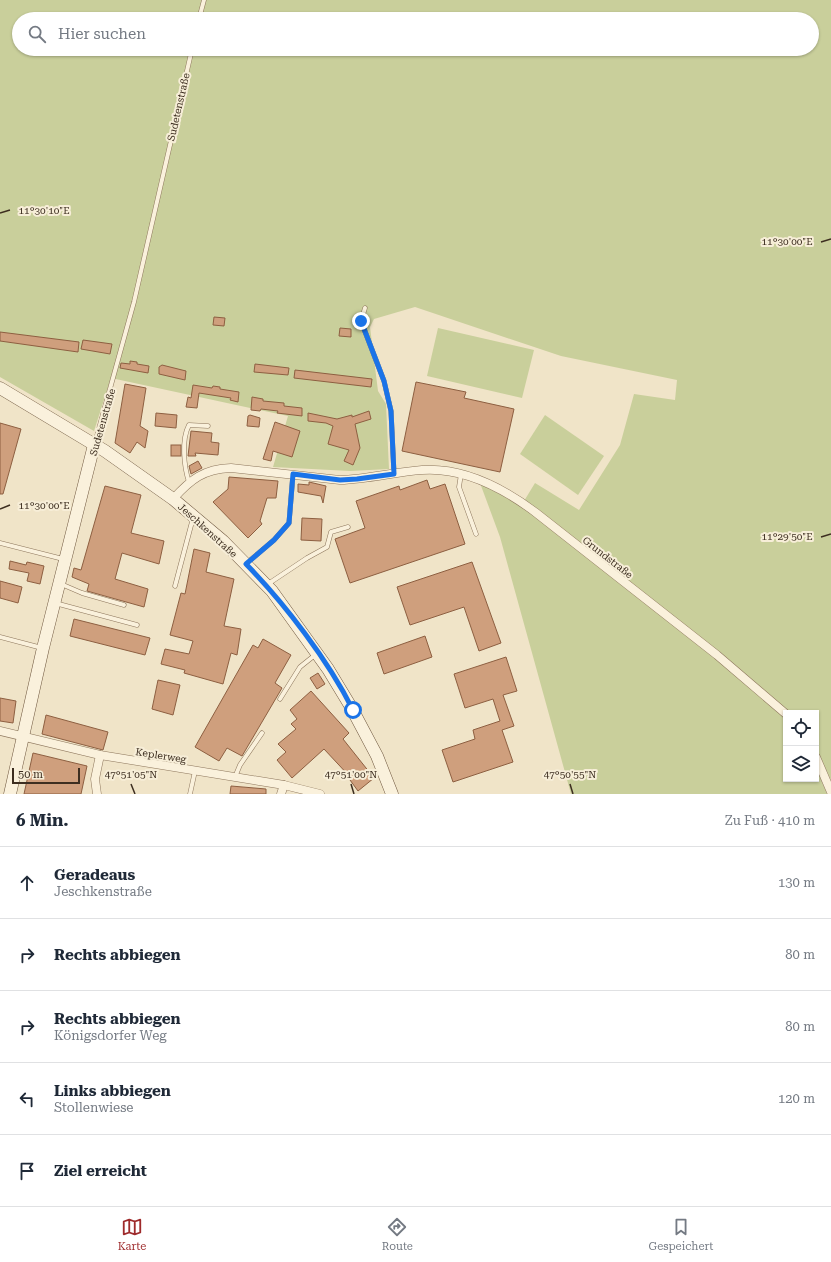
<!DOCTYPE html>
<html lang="de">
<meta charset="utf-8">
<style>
body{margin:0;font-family:"Roboto Serif",serif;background:#f6f6f7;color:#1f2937}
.controls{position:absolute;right:12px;bottom:12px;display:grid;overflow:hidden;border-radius:0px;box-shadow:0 1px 3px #0004}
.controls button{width:36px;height:36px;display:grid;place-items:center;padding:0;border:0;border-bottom:1px solid #e0e1e3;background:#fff;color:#1f2937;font:20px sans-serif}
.scale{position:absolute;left:12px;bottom:10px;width:68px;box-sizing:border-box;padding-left:4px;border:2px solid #3d2e20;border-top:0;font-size:11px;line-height:14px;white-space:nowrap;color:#3d2e20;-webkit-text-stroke:3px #f7eed8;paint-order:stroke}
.stop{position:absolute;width:12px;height:12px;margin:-9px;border:3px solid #1a73e8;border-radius:50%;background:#fff}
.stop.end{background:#1a73e8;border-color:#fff;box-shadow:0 1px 4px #0008}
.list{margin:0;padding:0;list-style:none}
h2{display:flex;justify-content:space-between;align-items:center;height:52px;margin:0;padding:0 16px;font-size:17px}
h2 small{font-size:13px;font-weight:400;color:#747a83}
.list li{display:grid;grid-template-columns:26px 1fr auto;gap:12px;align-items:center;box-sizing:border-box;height:72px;padding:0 16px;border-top:1px solid #e0e1e3}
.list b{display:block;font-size:15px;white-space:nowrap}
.list p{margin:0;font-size:13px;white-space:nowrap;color:#747a83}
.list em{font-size:13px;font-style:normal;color:#747a83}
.icon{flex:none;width:22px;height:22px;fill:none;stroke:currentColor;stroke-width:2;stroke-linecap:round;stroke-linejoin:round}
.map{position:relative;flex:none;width:831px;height:794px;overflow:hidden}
.search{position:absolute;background:#fff;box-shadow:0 1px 3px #0004;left:12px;right:12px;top:12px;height:44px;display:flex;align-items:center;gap:10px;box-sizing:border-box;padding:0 14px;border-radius:22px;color:#747a83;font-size:15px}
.sheet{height:412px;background:#fff}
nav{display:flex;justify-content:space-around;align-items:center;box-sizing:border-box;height:56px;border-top:1px solid #e0e1e3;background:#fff;font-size:11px;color:#747a83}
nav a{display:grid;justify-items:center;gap:2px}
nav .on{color:#9e2a2b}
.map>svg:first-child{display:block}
.green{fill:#c9cf9b;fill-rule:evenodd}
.building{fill:#cf9f7d;stroke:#8d5f41}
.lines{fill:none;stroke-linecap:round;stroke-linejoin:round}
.lane-casing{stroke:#8d765c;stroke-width:5}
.street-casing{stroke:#8d765c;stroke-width:9}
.secondary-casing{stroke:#6f573f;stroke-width:13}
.lane{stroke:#faf1dc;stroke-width:4}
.street{stroke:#faf1dc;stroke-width:8}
.secondary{stroke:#faf1dc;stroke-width:12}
.route{stroke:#1a73e8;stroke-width:5}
.ticks{fill:none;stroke:#3d2e20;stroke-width:1.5}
.labels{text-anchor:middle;stroke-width:4;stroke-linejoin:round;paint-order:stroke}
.street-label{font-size:10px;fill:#3d2e20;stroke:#f7eed8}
.ticks-label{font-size:10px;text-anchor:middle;fill:#3d2e20;stroke:#f7eed8;stroke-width:4;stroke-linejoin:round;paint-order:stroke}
</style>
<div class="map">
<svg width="831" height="794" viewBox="0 0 831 794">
<rect width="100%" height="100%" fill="#f0e4c8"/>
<g class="green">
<path d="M0,0h831v780l-15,-30v-37h-30v66h30v-12l11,27h-256l-71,-257 -20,-54 41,23 14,-23 44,27 41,-65 14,-51 41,6 2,-20 -116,-24 -146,-49 -41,12 -4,8 8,64 8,13 3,65 -39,2 -77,-4 15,-51 -177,-38 -17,53 -94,-54zM19,19h793v30h-793z"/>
<polygon points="438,328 534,350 522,398 427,376"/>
<polygon points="545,415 604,456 578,495 520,454"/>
</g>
<g class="building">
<polygon points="214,317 225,318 224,326 213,325"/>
<polygon points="340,328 351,329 351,337 339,336"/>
<polygon points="0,332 79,342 78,352 0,341"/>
<polygon points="83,340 112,344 110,354 81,349"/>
<polygon points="130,361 137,362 137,364 149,366 148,373 120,368 121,363 130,364"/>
<polygon points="255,364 289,368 288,375 254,372"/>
<polygon points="162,365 186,371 185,380 159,374 159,367"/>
<polygon points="295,370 372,379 371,387 294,378"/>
<polygon points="416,382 466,392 464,398 514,409 500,472 402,451"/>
<polygon points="125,384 146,388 140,426 148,431 145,448 137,442 130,453 115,443"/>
<polygon points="193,385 212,388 213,386 220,387 220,389 239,392 238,402 230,400 231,398 199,393 197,408 186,407 188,397 191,398"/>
<polygon points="252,397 263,399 263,401 284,403 284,406 302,408 302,416 277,413 278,411 261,409 260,411 251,410"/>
<polygon points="369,411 371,419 355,424 360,448 353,465 344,461 349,450 328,444 333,426 326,423 308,421 308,413 337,419 352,415 352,417"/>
<polygon points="156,413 177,415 176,428 155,426"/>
<polygon points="250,415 260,418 259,427 247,426 248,416"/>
<polygon points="275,422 300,431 292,457 273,451 271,461 263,459"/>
<polygon points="0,423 21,429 3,494 0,494"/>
<polygon points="191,431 212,433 211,442 219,443 218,455 195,453 196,456 188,456"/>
<rect x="171" y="445" width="10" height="11"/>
<polygon points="198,461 202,468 191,474 189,466"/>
<polygon points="229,477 278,481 276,498 267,498 260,521 262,524 248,538 213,502 228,489"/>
<polygon points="427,480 430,489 445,484 465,544 350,583 335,539 365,528 356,501 399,486 400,490"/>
<polygon points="309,482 326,486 323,503 321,496 298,492 298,484 309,485"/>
<polygon points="105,486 141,495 131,533 164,541 159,564 122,553 115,579 148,589 144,607 87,591 89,584 72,577 74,568 81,570"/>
<polygon points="302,518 322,519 321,541 301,540"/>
<polygon points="194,549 210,553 206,572 234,579 224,626 241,629 237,655 231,653 223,684 184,673 185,670 161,664 165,649 189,654 193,641 170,635 181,593 185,594"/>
<polygon points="10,561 26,565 27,562 44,566 40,584 27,581 29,573 9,569"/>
<polygon points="472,562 501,643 479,651 464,607 410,625 397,587"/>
<polygon points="0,581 22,587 18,603 0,598"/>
<polygon points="74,619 150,638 145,655 70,636"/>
<polygon points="425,636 432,657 384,674 377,653"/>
<polygon points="263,639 291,655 275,683 282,688 242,756 227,748 219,761 195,747 253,645 258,648"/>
<polygon points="506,657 517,691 503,695 514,726 502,730 513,762 453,782 442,750 475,739 473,730 500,721 493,699 465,708 454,674"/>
<polygon points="318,673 325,684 317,689 310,678"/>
<polygon points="158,680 180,685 173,715 152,709"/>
<polygon points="311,691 349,733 343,739 374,778 358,791 350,780 352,779 324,749 292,778 277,760 286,752 278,744 296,729 291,724 297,719 290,710"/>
<polygon points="0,698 16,701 13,723 0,721"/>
<polygon points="46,715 108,732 103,750 42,734"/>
<polygon points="33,753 87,766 81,794 24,794"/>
<polygon points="231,786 266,789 266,794 230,794"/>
</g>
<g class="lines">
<g class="lane-casing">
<g id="lane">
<polyline points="199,19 204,0"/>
<polyline points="365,308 361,321 384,381 391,411 394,474"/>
<polyline points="95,443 134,302 192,49"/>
<polyline points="461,474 459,487 476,534"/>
<path d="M189,482c-5,-15 -8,-42 0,-57l19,1"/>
<polyline points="0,543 63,559"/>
<polyline points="247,563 274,540 289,523 293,474"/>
<polyline points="61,584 82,593 124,605"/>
<polyline points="268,584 307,558 327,547 331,532 348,527"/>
<polyline points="175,586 193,518"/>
<polyline points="55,603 137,625"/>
<polyline points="0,637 42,648"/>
<polyline points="280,699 300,667 315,655"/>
<polyline points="235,777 240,765 262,733"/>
<polyline points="190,794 195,771"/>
</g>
</g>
<g class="street-casing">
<g id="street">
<path d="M173,499c18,-20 31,-30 58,-31l109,12c28,-1 55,-8 82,-10 42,-3 81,18 113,42l182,143 69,59"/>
<polyline points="0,731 100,755 284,785 320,794"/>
<polyline points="816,757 831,792"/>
<polyline points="97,794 95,779 100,755"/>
<polyline points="281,794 284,785"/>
</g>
</g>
<g class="secondary-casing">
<g id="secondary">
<polyline points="0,388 105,451 173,499 223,541 272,591 328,669 351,707 377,756 392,794"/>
<polyline points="10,794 43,648 94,445"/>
</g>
</g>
<use href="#lane" class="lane"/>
<use href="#street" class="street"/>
<use href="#secondary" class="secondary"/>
</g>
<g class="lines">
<path class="route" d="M353,710c-25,-50 -68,-106 -107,-146l28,-24 15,-17 4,-49 47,6 17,-1 37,-5 -3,-63 -7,-30 -23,-60"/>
</g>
<path class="ticks" d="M0,213l10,-3M821,242l10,-3M0,509l10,-4M821,537l10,-3M131,784l4,10M351,784l3,10M570,784l3,10"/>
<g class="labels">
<g class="street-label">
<text transform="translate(178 107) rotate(-77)" y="4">Sudetenstraße</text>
<text transform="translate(102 422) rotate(-74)" y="4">Sudetenstraße</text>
<text transform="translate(208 530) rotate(42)" y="4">Jeschkenstraße</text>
<text transform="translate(608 557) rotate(38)" y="4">Grundstraße</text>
<text transform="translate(161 755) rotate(9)" y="4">Keplerweg</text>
</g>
</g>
<g class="ticks-label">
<text x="44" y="214">11°30'10"E</text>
<text x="787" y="245">11°30'00"E</text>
<text x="44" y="509">11°30'00"E</text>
<text x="787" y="540">11°29'50"E</text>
<text x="131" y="778">47°51'05"N</text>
<text x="351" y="778">47°51'00"N</text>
<text x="570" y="778">47°50'55"N</text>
</g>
</svg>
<div class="controls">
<button><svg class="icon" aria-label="locate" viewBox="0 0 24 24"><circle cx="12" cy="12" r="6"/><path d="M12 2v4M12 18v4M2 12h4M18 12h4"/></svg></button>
<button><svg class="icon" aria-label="layers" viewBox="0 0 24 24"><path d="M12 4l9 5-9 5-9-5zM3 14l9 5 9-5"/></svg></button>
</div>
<div class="scale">50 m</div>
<div class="stop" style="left:353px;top:710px"></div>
<div class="stop end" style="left:361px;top:321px"></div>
<div class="search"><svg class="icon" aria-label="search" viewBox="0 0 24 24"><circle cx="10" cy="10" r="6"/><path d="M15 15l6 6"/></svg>Hier suchen</div>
</div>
<section class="sheet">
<h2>6 Min.<small>Zu Fuß · 410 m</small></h2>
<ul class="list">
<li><svg class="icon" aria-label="ahead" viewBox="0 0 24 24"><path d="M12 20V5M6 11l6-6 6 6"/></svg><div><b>Geradeaus</b><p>Jeschkenstraße</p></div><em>130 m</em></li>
<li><svg class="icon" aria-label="right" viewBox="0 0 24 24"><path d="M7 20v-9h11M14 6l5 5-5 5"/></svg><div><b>Rechts abbiegen</b></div><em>80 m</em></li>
<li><svg class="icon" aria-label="right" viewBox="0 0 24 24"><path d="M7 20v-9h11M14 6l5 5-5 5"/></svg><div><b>Rechts abbiegen</b><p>Königsdorfer Weg</p></div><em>80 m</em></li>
<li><svg class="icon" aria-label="left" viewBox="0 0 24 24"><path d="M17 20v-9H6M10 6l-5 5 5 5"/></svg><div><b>Links abbiegen</b><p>Stollenwiese</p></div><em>120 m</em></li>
<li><svg class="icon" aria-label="arrive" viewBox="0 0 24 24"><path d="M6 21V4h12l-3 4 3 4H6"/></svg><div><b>Ziel erreicht</b></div></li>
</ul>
</section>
<nav>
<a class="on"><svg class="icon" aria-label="map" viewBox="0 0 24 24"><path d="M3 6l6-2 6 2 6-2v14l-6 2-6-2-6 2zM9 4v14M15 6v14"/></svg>Karte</a>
<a><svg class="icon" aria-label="directions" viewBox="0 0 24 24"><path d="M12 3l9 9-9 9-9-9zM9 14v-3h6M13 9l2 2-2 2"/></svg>Route</a>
<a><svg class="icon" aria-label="saved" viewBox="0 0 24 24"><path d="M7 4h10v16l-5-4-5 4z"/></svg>Gespeichert</a>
</nav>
